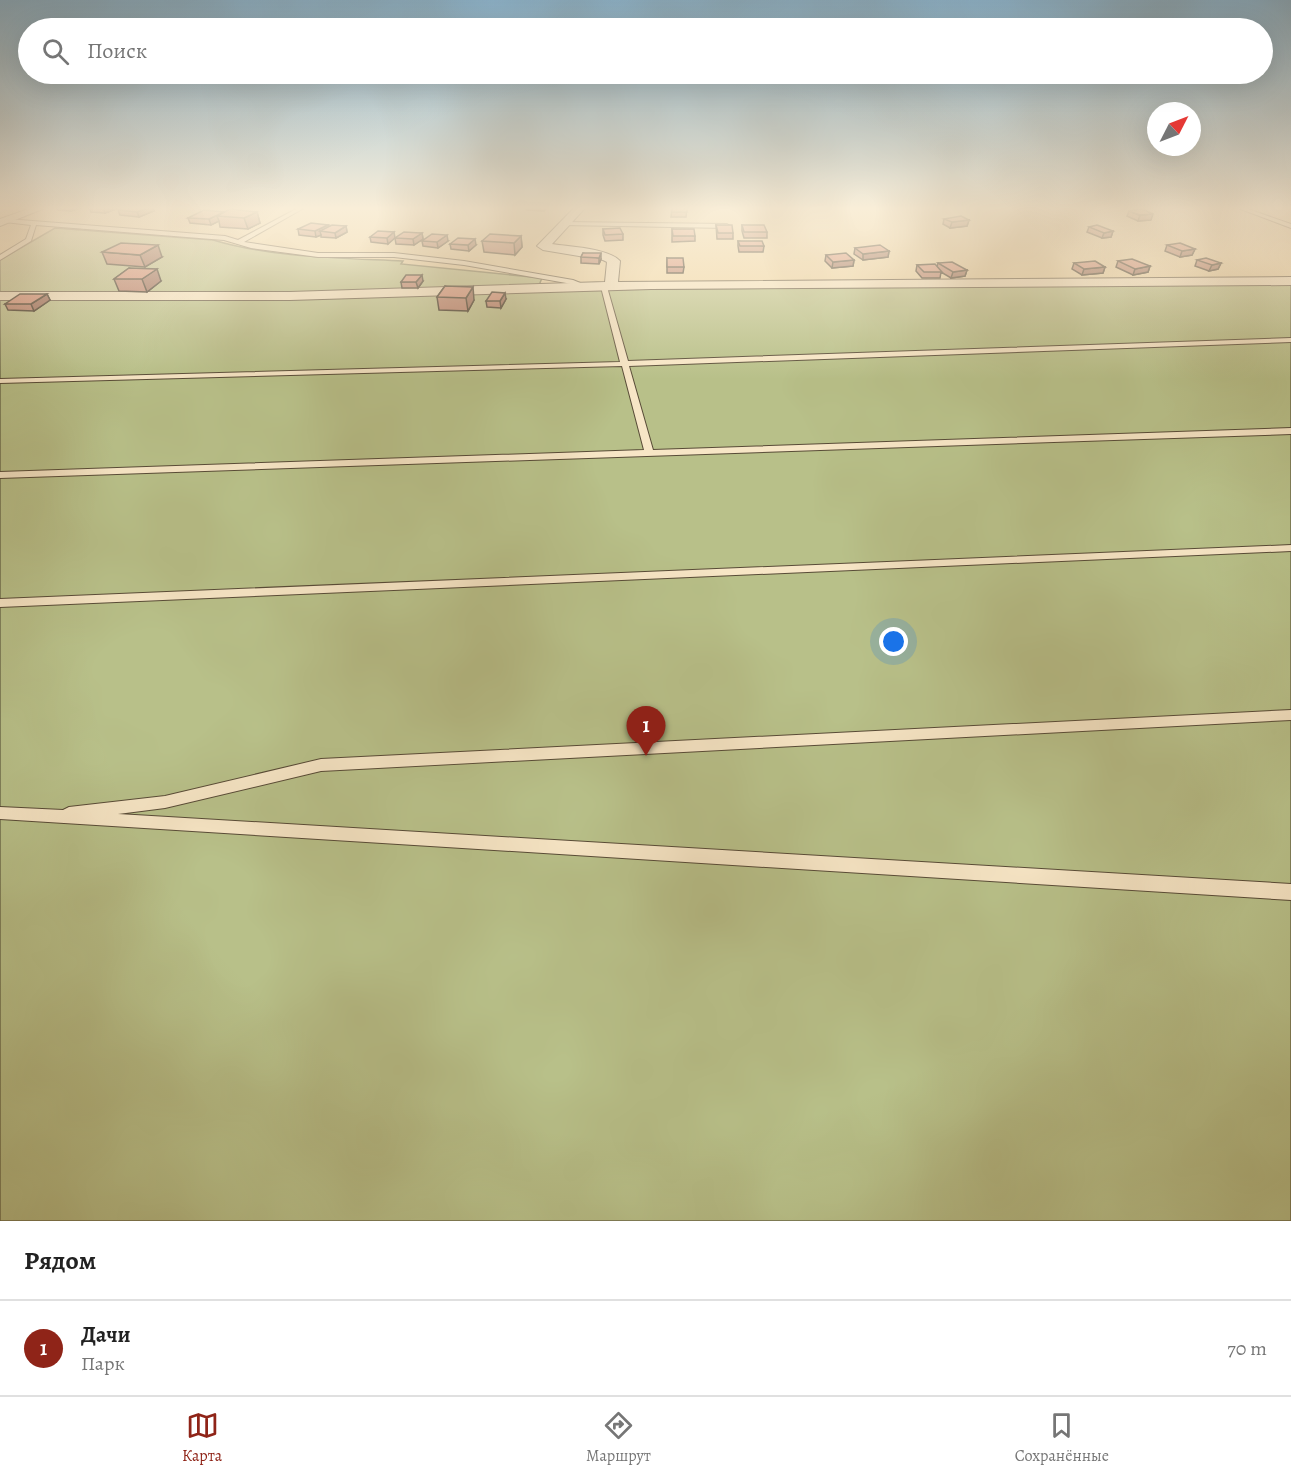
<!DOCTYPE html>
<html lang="ru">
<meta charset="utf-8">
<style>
body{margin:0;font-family:Alegreya,serif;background:#f6f6f6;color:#222}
.compass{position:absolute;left:1147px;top:102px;width:54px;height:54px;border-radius:50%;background:#fff;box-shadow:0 6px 24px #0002;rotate:48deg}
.you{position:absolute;left:894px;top:642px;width:21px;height:21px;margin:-15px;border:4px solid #fff;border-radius:50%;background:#1a73e8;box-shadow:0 0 0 9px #1a73e833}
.badge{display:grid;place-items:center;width:39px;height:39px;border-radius:50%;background:#8f2418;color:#fff;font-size:20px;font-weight:700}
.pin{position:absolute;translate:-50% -50px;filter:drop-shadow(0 2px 3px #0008)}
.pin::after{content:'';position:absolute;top:32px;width:21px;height:18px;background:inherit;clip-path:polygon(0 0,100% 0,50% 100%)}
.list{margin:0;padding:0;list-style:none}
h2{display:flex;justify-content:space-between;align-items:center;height:78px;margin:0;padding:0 24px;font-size:26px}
h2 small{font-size:20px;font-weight:400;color:#767676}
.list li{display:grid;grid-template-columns:39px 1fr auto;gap:18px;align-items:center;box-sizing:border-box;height:96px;padding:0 24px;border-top:2px solid #e0e0e0}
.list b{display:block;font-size:22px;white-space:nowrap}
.list p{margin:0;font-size:20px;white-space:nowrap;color:#767676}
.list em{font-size:20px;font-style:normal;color:#767676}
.icon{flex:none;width:33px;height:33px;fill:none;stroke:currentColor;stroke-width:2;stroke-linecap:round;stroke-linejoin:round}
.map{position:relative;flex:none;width:1291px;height:1221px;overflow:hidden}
.search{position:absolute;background:#fff;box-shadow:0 6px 24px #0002;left:18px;right:18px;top:18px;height:66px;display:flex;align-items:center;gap:15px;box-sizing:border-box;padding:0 21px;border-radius:33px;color:#767676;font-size:22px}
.sheet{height:174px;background:#fff}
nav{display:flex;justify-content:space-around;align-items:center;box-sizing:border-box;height:84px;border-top:2px solid #e0e0e0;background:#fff;font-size:16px;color:#767676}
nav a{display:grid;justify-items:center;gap:3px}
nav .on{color:#8f2418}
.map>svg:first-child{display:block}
.green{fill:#b8c089;stroke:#6e6e4d;stroke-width:1.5}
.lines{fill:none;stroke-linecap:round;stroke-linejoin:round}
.service-casing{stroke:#584b37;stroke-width:2}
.minor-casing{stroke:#584b37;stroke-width:2}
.service{fill:#f7e6c6;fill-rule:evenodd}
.minor{fill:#f7e6c6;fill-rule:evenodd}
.wall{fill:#b67665;stroke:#251c11;stroke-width:1.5}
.shaded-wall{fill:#946052;stroke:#251c11;stroke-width:1.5}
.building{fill:#d48975;stroke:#251c11;stroke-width:1.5}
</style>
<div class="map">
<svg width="1291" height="1221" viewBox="0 0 1291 1221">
<rect width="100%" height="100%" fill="#f2d9a8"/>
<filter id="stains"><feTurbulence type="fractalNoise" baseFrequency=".00333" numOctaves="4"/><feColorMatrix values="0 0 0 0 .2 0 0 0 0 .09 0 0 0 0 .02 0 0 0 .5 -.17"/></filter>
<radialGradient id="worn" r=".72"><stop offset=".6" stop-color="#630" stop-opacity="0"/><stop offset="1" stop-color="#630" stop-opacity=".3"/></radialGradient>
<path class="green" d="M55,228l158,12c61,18 126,18 190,21l-2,3 141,14 -5,12 754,-6v937h-1291v-961z"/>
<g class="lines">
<g class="service-casing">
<g id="service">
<polygon points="298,208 304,208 244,242 318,253 394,253 464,261 573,280 590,287 587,289 572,284 464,265 394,257 318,257 251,248 224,240 36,225 31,241 0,260 0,255 26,239 31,225 5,222 7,219 225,236 238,240"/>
<polygon points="1238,208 1245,208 1291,224 1291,228"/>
<polygon points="565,222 727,224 730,226 727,228 563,225"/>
<polygon points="604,285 607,287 628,361 1291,338 1291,342 629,366 653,450 1291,428 1291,434 0,478 0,472 644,450 622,366 0,383 0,379 620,362 601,287"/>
<polygon points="1291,545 1291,551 0,607 0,599"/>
<polygon points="1291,710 1291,720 321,771 165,808 118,814 1291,884 1291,900 0,819 0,807 63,810 69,807 165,796 321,759"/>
</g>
</g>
<g class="minor-casing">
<g id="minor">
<polygon points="31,208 45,208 0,226 0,219"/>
<path d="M574,208h11l-33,36c18,3 56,4 68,17l-2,21 673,-5v8l-640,4 -361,11h-290v-8h290l315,-10 2,-20 -4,-2 -60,-10 -6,-4z"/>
</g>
</g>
<use href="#service" class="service"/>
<use href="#minor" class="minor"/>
</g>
<g class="wall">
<polygon points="57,208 80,208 71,211 58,210"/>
<polygon points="89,208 119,208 105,213 91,212"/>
<polygon points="124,208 152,208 154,211 139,217 120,215 118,210"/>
<polygon points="527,208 547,208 544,211 527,210"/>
<polygon points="672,208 687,208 686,217 671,217"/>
<polygon points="1129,211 1151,220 1138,221 1127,216"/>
<polygon points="224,212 257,212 260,223 248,229 220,227 219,221 211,225 190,223 188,218"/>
<polygon points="944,219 969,220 967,226 950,228 943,224"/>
<polygon points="328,225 328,226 346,226 347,232 336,238 321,237 321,235 316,237 299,235 298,229"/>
<polygon points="716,225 733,233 733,239 717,239"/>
<polygon points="742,225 767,232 767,238 744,238 742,231"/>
<polygon points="1089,227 1113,231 1111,237 1102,238 1087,232"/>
<polygon points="603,229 623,234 623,240 605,241 603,235"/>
<polygon points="672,229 695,236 695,241 672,242"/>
<polygon points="394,232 388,244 371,242 370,237"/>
<polygon points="422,233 423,239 414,245 396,244 395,238"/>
<polygon points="521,236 522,247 515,255 484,252 482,241"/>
<polygon points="422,241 448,241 438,248 423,246"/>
<polygon points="738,241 764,246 763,252 739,252 738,246"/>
<polygon points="450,244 476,245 469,251 451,249"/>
<polygon points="1167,245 1195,249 1192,255 1180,257 1165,251"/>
<polygon points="855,248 889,251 888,257 863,260 854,254"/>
<polygon points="102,252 162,257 145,267 107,264"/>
<polygon points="583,253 601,259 599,264 581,263 581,257"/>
<polygon points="826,255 854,260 853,266 832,268 825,261"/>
<polygon points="667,258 684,267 683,273 667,273"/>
<polygon points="1197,260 1221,263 1218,269 1209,271 1195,266"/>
<polygon points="1118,261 1150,266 1148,272 1133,275 1116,267"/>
<polygon points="938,263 967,270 965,276 951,278 941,272 940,278 922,278 916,271 917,265 937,267"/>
<polygon points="1074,263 1105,267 1103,273 1082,275 1072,269"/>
<polygon points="129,268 161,281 147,292 119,291 114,279"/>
<polygon points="423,281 418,288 402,288 401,282"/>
<polygon points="445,286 474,300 468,311 439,310 437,297"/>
<polygon points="47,294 50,300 34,311 8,310 5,304"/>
<polygon points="506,299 501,308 487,307 486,301"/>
</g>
<g class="shaded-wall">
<polygon points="70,208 80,208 71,211"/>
<polygon points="103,208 119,208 105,213"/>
<polygon points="148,208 152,208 154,211 139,217 137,212"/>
<polygon points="224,212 217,216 219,221 211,225 209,219"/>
<polygon points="257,212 260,223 248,229 244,218"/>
<polygon points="1153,214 1151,220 1138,221 1140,215"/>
<polygon points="969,220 967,226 950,228 952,222"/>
<polygon points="328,225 329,230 320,231 321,235 316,237 315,231"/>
<polygon points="346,226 347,232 336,238 335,233"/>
<polygon points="1113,231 1111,237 1102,238 1104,233"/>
<polygon points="394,232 395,238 388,244 387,238"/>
<polygon points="422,233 423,239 414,245 413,239"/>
<polygon points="447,235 448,241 438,248 437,242"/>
<polygon points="521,236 522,247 515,255 514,243"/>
<polygon points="475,239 476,245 469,251 468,245"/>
<polygon points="158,245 162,257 145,267 140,255"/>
<polygon points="1195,249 1192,255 1180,257 1182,251"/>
<polygon points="889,251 888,257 863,260 863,254"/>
<polygon points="601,253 601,259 599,264 599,258"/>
<polygon points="854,260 853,266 832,268 833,262"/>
<polygon points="1221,263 1218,269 1209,271 1212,265"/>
<polygon points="1150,266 1148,272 1133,275 1135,269"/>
<polygon points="1105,267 1103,273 1082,275 1084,269"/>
<polygon points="157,269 161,281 147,292 142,279"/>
<polygon points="967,270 965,276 951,278 953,272"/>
<polygon points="422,275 423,281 418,288 416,282"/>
<polygon points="473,287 474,300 468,311 466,298"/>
<polygon points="505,293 506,299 501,308 500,301"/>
<polygon points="47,294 50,300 34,311 31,304"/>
</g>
<g class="building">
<polygon points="124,208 148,208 137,212 118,210"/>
<rect x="672" y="208" width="15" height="4"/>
<polygon points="230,209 257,212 244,218 217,216"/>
<polygon points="1142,209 1153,214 1140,215 1129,211"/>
<polygon points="204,210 224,212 209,219 188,218"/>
<polygon points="961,216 969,220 952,222 944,219"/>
<polygon points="311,223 328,225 315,231 298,229"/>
<polygon points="332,225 346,226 335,233 320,231"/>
<polygon points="716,225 732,225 733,233 718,233"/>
<polygon points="742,225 764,225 767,232 744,232"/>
<polygon points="1097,225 1113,231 1104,233 1089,227"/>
<polygon points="620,228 623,234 605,235 603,229"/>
<polygon points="672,229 694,229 695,236 673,236"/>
<polygon points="378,231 394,232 387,238 370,237"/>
<polygon points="404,232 422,233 413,239 395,238"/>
<polygon points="432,234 447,235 437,242 422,241"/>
<polygon points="490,234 521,236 514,243 482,241"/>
<polygon points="458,238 475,239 468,245 450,244"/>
<polygon points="738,241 762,241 764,246 740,246"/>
<polygon points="121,243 158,245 140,255 102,252"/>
<polygon points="1180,243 1195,249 1182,251 1167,245"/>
<polygon points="880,245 889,251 863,254 855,248"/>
<polygon points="583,253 601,253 599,258 581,257"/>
<polygon points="846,253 854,260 833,262 826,255"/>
<polygon points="667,258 683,258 684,267 667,267"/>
<polygon points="1206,258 1221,263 1212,265 1197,260"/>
<polygon points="1132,259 1150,266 1135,269 1118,261"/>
<polygon points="1095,261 1105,267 1084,269 1074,263"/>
<polygon points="952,262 967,270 953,272 938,263"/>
<polygon points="935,264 942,272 924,272 917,265"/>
<polygon points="129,268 157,269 142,279 114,279"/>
<polygon points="406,275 422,275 416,282 401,282"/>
<polygon points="445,286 473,287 466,298 437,297"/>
<polygon points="492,292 505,293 500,301 486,301"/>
<polygon points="20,294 47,294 31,304 5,304"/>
</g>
<linearGradient id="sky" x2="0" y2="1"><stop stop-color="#8ab6d2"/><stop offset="0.55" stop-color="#f9eed8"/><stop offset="1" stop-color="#f9eed8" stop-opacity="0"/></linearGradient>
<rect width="1291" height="379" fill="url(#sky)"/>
<rect width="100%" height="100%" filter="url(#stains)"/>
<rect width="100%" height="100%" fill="url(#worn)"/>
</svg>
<svg class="compass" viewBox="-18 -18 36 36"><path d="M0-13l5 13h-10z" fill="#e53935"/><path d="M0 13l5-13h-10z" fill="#767676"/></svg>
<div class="you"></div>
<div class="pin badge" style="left:646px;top:756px">1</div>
<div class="search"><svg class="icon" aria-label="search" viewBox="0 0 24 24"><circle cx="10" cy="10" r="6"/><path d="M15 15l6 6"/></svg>Поиск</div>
</div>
<section class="sheet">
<h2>Рядом<small></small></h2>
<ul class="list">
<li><span class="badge">1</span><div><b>Дачи</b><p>Парк</p></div><em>70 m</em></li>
</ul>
</section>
<nav>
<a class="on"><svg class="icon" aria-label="map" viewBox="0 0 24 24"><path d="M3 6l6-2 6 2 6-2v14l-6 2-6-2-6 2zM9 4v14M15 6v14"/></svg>Карта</a>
<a><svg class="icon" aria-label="directions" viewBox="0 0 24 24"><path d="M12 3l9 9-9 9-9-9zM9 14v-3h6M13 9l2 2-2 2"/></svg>Маршрут</a>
<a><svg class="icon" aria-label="saved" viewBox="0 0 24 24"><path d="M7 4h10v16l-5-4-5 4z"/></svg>Сохранённые</a>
</nav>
